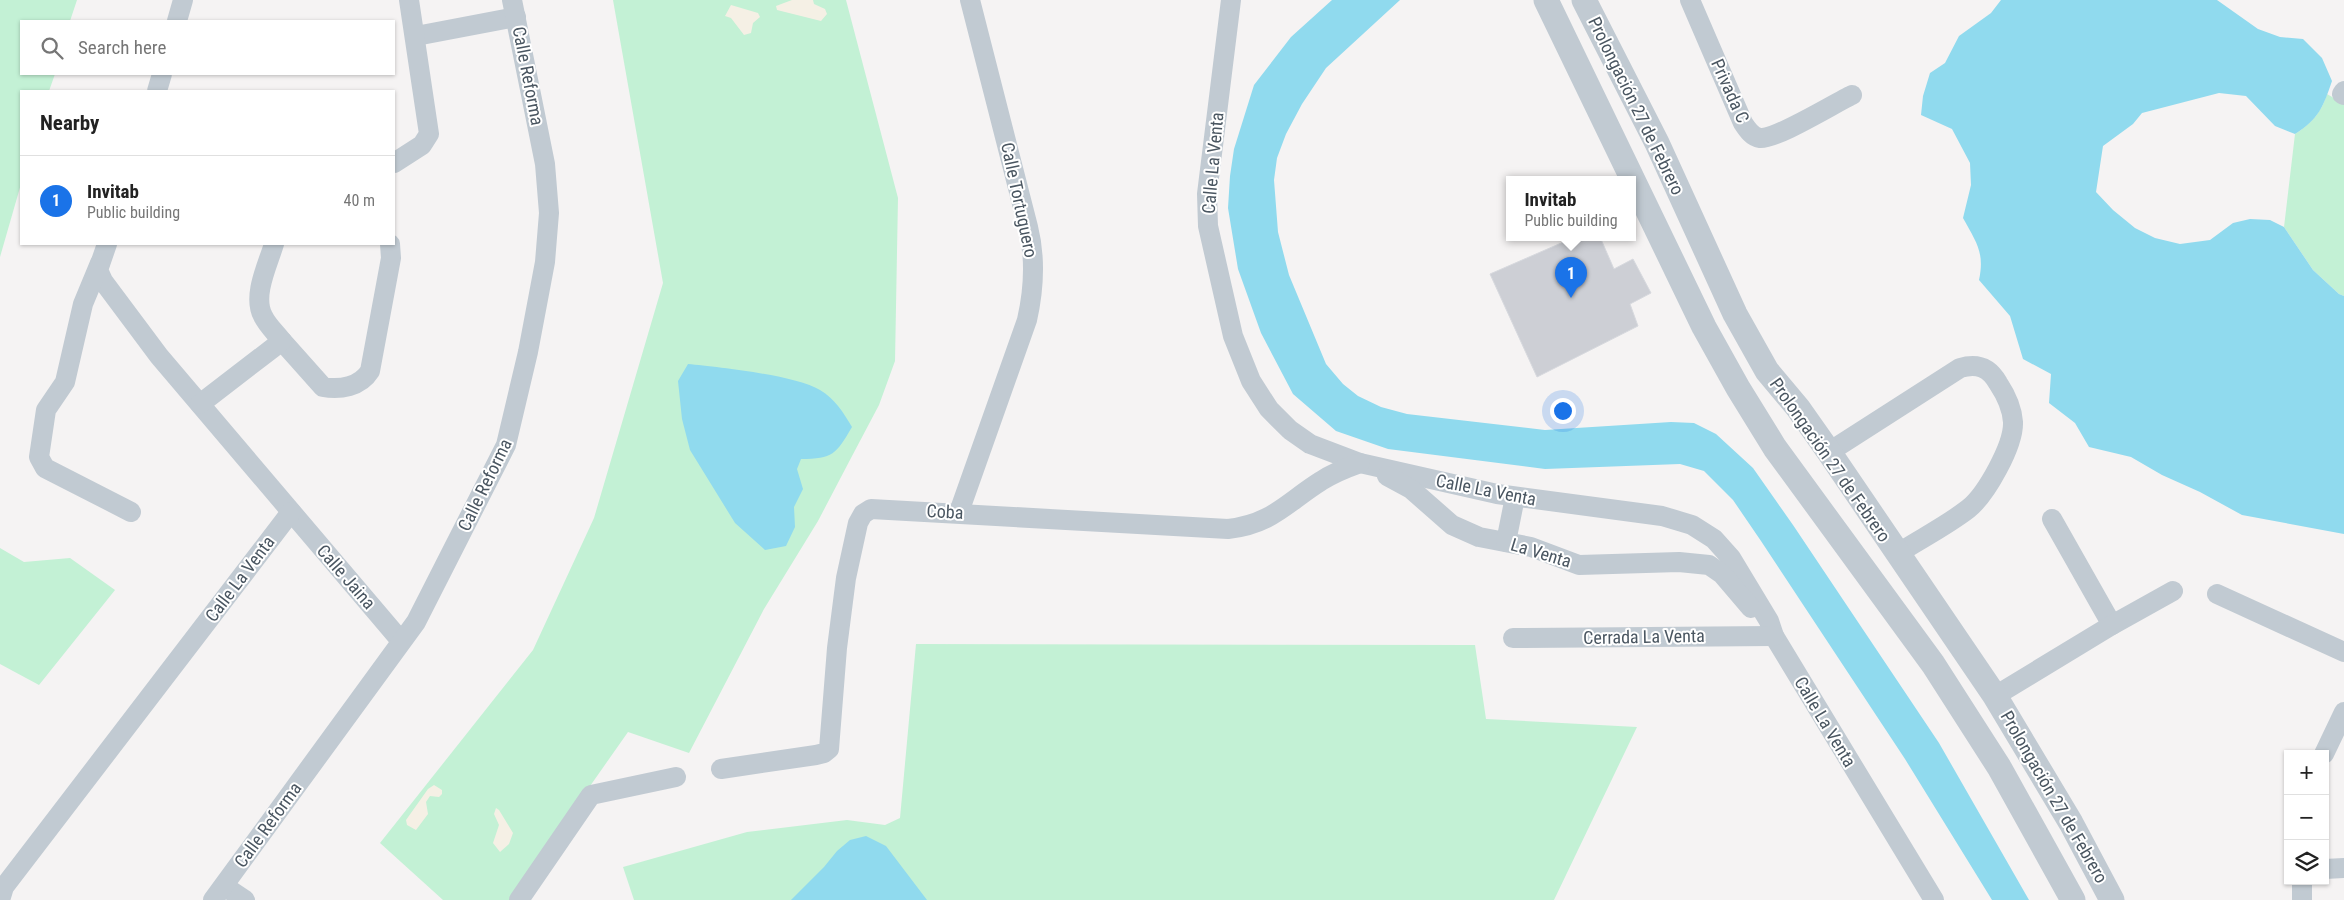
<!DOCTYPE html>
<meta charset="utf-8">
<style>
body{margin:0;font-family:"Roboto Condensed",sans-serif;background:#f6f6f6;color:#222}
.controls{position:absolute;right:15px;bottom:15px;display:grid;overflow:hidden;border-radius:0px;box-shadow:0 1px 4px #0004}
.controls button{width:45px;height:45px;display:grid;place-items:center;padding:0;border:0;border-bottom:1px solid #e0e0e0;background:#fff;color:#222;font:25px sans-serif}
.you{position:absolute;left:1562px;top:410px;width:18px;height:18px;margin:-12px;border:4px solid #fff;border-radius:50%;background:#1a73e8;box-shadow:0 0 0 8px #1a73e833}
.badge{display:grid;place-items:center;width:32px;height:32px;border-radius:50%;background:#1a73e8;color:#fff;font-size:16px;font-weight:700}
.pin{position:absolute;translate:-50% -41px;filter:drop-shadow(0 1px 2px #0008)}
.pin::after{content:'';position:absolute;top:26px;width:18px;height:15px;background:inherit;clip-path:polygon(0 0,100% 0,50% 100%)}
.popup{position:absolute;left:1506px;top:176px;width:130px;height:65px;box-sizing:border-box;display:grid;place-content:center;border-radius:0px;background:#fff;filter:drop-shadow(0 1px 4px #0005);font-size:16px;white-space:nowrap;color:#767676}
.popup b{font-size:19px;color:#222}
.popup::after{content:'';position:absolute;left:50%;top:100%;margin-left:-10px;border:10px solid transparent;border-top-color:#fff}
.list{margin:0;padding:0;list-style:none}
h2{display:flex;justify-content:space-between;align-items:center;height:65px;margin:0;padding:0 20px;font-size:21px}
h2 small{font-size:16px;font-weight:400;color:#767676}
.list li{display:grid;grid-template-columns:32px 1fr auto;gap:15px;align-items:center;box-sizing:border-box;height:90px;padding:0 20px;border-top:1px solid #e0e0e0}
.list b{display:block;font-size:19px;white-space:nowrap}
.list p{margin:0;font-size:16px;white-space:nowrap;color:#767676}
.list em{font-size:16px;font-style:normal;color:#767676}
.icon{flex:none;width:28px;height:28px;fill:none;stroke:currentColor;stroke-width:2;stroke-linecap:round;stroke-linejoin:round}
.map{position:relative;flex:none;width:2344px;height:900px;overflow:hidden}
.search{position:absolute;background:#fff;box-shadow:0 1px 4px #0004;left:20px;top:20px;width:375px;height:55px;display:flex;align-items:center;gap:12px;box-sizing:border-box;padding:0 18px;border-radius:0px;color:#767676;font-size:19px}
.panel{position:absolute;background:#fff;box-shadow:0 1px 4px #0004;left:20px;top:90px;width:375px;height:155px;border-radius:0px}
.map>svg:first-child{display:block}
.green{fill:#c3f1d5}
.sand{fill:#f5f0e5}
.water{fill:#90daee}
.building{fill:#cdcfd5;stroke:#d7d9de}
.lines{fill:none;stroke-linecap:round;stroke-linejoin:round}
.minor{stroke:#c1cad2;stroke-width:20}
.tertiary{stroke:#c1cad2;stroke-width:25}
.labels{text-anchor:middle;stroke-width:4;stroke-linejoin:round;paint-order:stroke}
.street-label{font-size:18px;fill:#4a5661;stroke:#fff}
</style>
<div class="map">
<svg width="2344" height="900" viewBox="0 0 2344 900">
<rect width="100%" height="100%" fill="#f5f3f3"/>
<g class="green">
<polygon points="0,0 77,0 70,21 21,21 21,74 55,74 49,91 21,91 21,184 0,257"/>
<polygon points="613,0 846,0 898,198 895,361 879,405 851,458 818,521 764,609 689,753 628,732 510,900 443,900 380,843 533,650 594,518 663,283"/>
<path d="M2327,94l17,10v192l-5,-2 -26,-24 -29,-43 11,-93c17,-11 26,-21 32,-40z"/>
<polygon points="0,548 24,562 70,558 115,590 39,685 0,664"/>
<polygon points="916,644 1475,645 1486,719 1637,727 1554,900 634,900 623,867 747,832 847,820 885,825 900,818"/>
</g>
<g class="sand">
<polygon points="792,0 813,0 814,4 825,9 827,14 821,21 777,10 776,6"/>
<polygon points="731,5 758,13 760,17 753,23 751,33 744,35 731,18 725,16"/>
<polygon points="434,785 442,790 442,794 439,797 430,796 426,802 428,814 416,830 407,825 406,820 428,789"/>
<polygon points="496,808 499,810 513,833 509,844 500,852 493,843 499,825 494,814"/>
</g>
<g class="water">
<polygon points="1332,0 1400,0 1326,68 1302,104 1286,134 1277,158 1274,180 1278,232 1289,275 1326,364 1343,384 1358,396 1381,407 1407,414 1545,430 1671,422 1694,423 1716,434 1753,468 1793,525 1939,743 2029,900 1992,900 1905,759 1761,541 1733,500 1704,471 1680,464 1545,469 1388,449 1336,431 1293,394 1261,333 1238,269 1228,208 1230,176 1234,149 1254,85 1291,37"/>
<path d="M2001,0h216l41,29 22,8 23,2 19,19 10,23c-9,26 -13,38 -37,53l-20,-8 -29,-30 -27,-3 -77,20 -9,11 -30,22 -7,46 17,18 22,18 20,10 25,6 30,-4 23,-17 17,-4 20,1 14,7 29,43 26,24 5,2v238l-102,-19 -42,-23 -38,-17 -31,-18 -42,-10 -14,-24 -26,-20 2,-29 -28,-15 -13,-43 -31,-36c6,-28 -3,-38 -16,-62l8,-33 -1,-22 -18,-34 -31,-14 2,-19 7,-23 15,-10 14,-27 32,-23z"/>
<path d="M688,364c30,3 107,11 132,26 15,9 23,22 32,37 -16,27 -19,32 -51,32l-4,10 6,20 -9,18 1,20 -9,19 -21,4 -30,-27 -45,-73 -8,-31 -4,-38z"/>
<polygon points="866,836 886,846 927,900 791,900 824,867 837,851 850,840"/>
</g>
<polygon class="building" points="1575,237 1600,237 1614,269 1633,259 1651,293 1630,304 1638,326 1537,377 1490,274"/>
<g class="lines">
<g class="minor">
<polyline points="1231,0 1207,194 1208,226 1233,336 1251,381 1269,409 1290,430 1310,444 1360,463 1497,494 1662,516 1692,525 1714,539 1731,558 1769,621 1774,636 1934,900"/>
<path d="M1690,0l53,123c4,6 9,14 17,15 15,2 75,-35 92,-43"/>
<polyline points="177,21 183,0"/>
<polyline points="416,36 516,17"/>
<polyline points="157,91 162,74"/>
<polyline points="2344,91 2342,94 2344,95"/>
<polyline points="394,163 422,145 429,134 409,0"/>
<polyline points="107,244 98,270 103,281 159,356 401,641"/>
<polyline points="100,263 83,304 65,382 46,410 39,457 45,468 131,512"/>
<path d="M282,341l41,46c17,3 37,0 47,-16l21,-113 -1,-14"/>
<path d="M200,404l82,-63c-6,-8 -15,-16 -19,-25 -11,-20 5,-52 11,-72"/>
<path d="M1829,452l131,-84c17,-5 29,-1 38,15 8,12 14,24 15,39 1,23 -27,73 -45,87 -22,17 -48,30 -71,45"/>
<polyline points="1387,476 1411,489 1452,525 1479,537 1531,547 1579,565 1679,562 1709,565 1722,574 1751,608"/>
<path d="M959,512l68,-192c7,-31 9,-61 1,-93l-58,-227"/>
<polyline points="2052,519 2112,625"/>
<polyline points="1506,542 1515,497"/>
<polyline points="2217,594 2344,652"/>
<polyline points="1513,638 1774,636"/>
<polyline points="1995,696 2112,625 2173,591"/>
<polyline points="2324,754 2344,712"/>
<path d="M721,769l95,-14 8,-2 5,-4 8,-101 9,-70 12,-55 5,-9 8,-5 357,20c44,-5 58,-26 93,-48 12,-8 25,-13 39,-18"/>
<polyline points="2325,869 2344,868"/>
<polyline points="2302,881 2302,900"/>
<polyline points="224,886 245,900"/>
<polyline points="0,900 4,887 291,512"/>
<polyline points="213,900 416,622 506,445 528,352 545,262 549,213 545,164 512,0"/>
<polyline points="519,900 591,795 676,777"/>
</g>
<g class="tertiary">
<polyline points="1546,0 1704,327 1738,388 1775,448 1933,664 1999,767 2073,900"/>
<polyline points="1584,0 1657,143 1735,314 1767,371 1798,408 1829,452 1995,696 2071,823 2112,900"/>
</g>
</g>
<g class="labels">
<g class="street-label">
<text transform="translate(528 76) rotate(79)" y="6">Calle Reforma</text>
<text transform="translate(1730 91) rotate(66)" y="6">Privada C</text>
<text transform="translate(1636 106) rotate(64)" y="6">Prolongación 27 de Febrero</text>
<text transform="translate(1213 163) rotate(-85)" y="6">Calle La Venta</text>
<text transform="translate(1019 200) rotate(78)" y="6">Calle Tortuguero</text>
<text transform="translate(1830 460) rotate(55)" y="6">Prolongación 27 de Febrero</text>
<text transform="translate(485 485) rotate(-64)" y="6">Calle Reforma</text>
<text transform="translate(1486 490) rotate(11)" y="6">Calle La Venta</text>
<text transform="translate(945 512) rotate(3)" y="6">Coba</text>
<text transform="translate(1541 553) rotate(17)" y="6">La Venta</text>
<text transform="translate(346 577) rotate(49)" y="6">Calle Jaina</text>
<text transform="translate(240 579) rotate(-53)" y="6">Calle La Venta</text>
<text transform="translate(1644 637) rotate(-1)" y="6">Cerrada La Venta</text>
<text transform="translate(1825 722) rotate(59)" y="6">Calle La Venta</text>
<text transform="translate(2054 797) rotate(60)" y="6">Prolongación 27 de Febrero</text>
<text transform="translate(268 825) rotate(-54)" y="6">Calle Reforma</text>
</g>
</g>
</svg>
<div class="controls">
<button>+</button>
<button>−</button>
<button><svg class="icon" aria-label="layers" viewBox="0 0 24 24"><path d="M12 4l9 5-9 5-9-5zM3 14l9 5 9-5"/></svg></button>
</div>
<div class="you"></div>
<div class="pin badge" style="left:1571px;top:298px">1</div>
<div class="popup"><b>Invitab</b>Public building</div>
<div class="search"><svg class="icon" aria-label="search" viewBox="0 0 24 24"><circle cx="10" cy="10" r="6"/><path d="M15 15l6 6"/></svg>Search here</div>
<section class="panel">
<h2>Nearby<small></small></h2>
<ul class="list">
<li><span class="badge">1</span><div><b>Invitab</b><p>Public building</p></div><em>40 m</em></li>
</ul>
</section>
</div>
